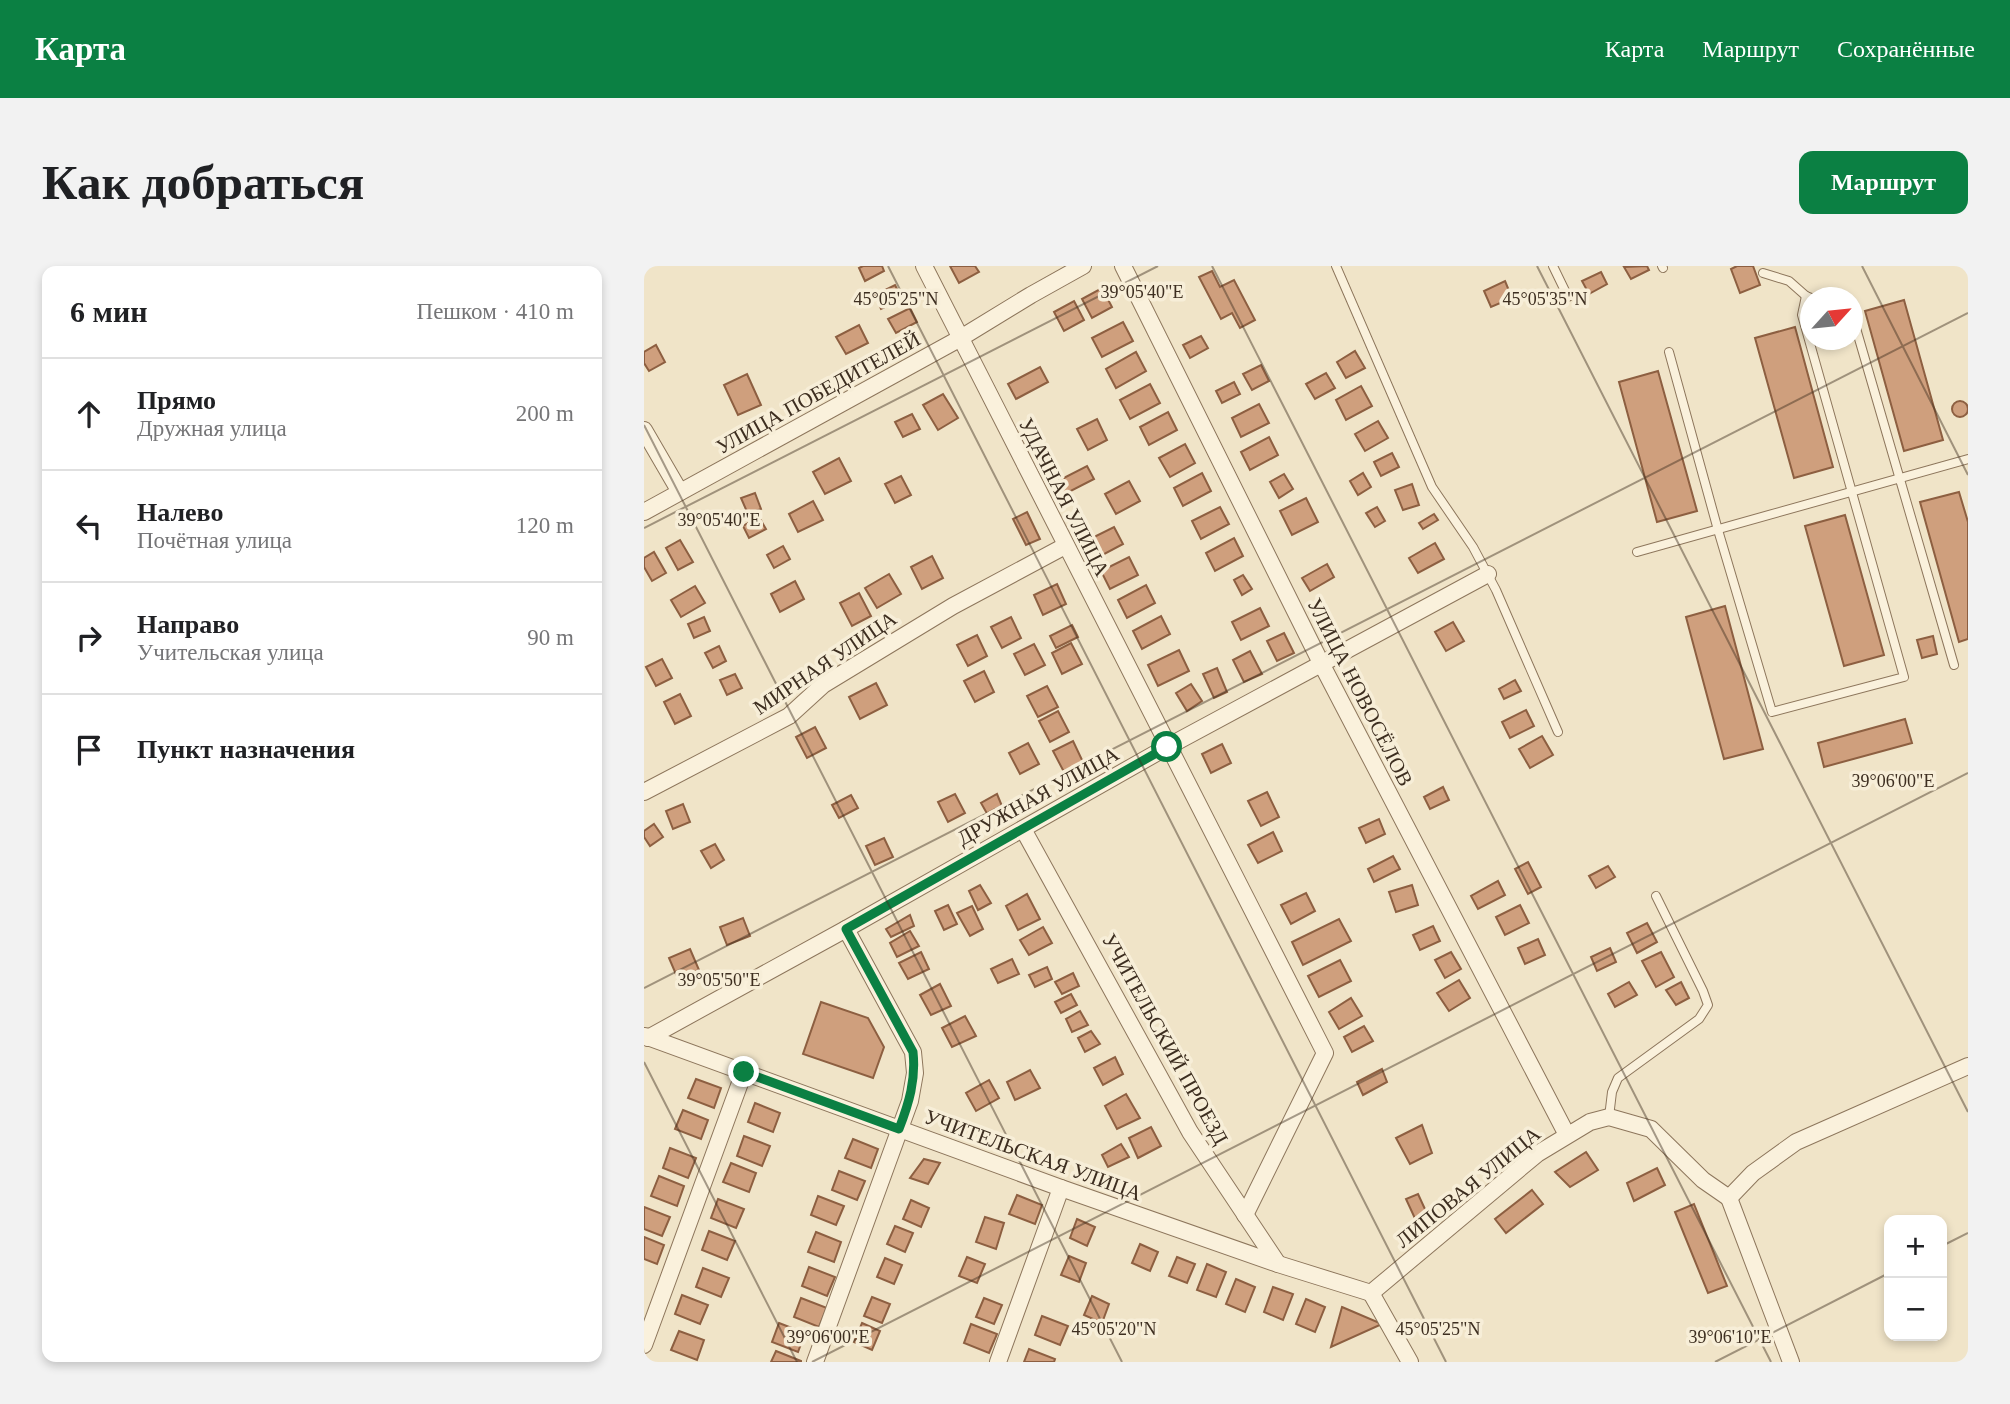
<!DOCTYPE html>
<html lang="ru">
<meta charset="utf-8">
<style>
body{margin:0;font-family:"Times New Roman",serif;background:#f2f2f2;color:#202124}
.controls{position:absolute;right:21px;bottom:21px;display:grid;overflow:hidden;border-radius:14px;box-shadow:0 4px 10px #0003}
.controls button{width:63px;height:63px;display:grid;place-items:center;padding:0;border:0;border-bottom:2px solid #e0e0e0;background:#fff;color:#202124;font:35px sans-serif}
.compass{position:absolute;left:1156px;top:21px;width:63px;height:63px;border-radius:50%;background:#fff;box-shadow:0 4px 10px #0003;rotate:63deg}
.stop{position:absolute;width:21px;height:21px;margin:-16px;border:5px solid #0b8043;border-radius:50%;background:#fff}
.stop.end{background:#0b8043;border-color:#fff;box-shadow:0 2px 7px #0008}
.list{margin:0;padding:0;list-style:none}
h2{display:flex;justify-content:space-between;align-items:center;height:91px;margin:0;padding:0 28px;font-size:30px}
h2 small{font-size:23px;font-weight:400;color:#757577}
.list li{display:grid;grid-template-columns:46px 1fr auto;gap:21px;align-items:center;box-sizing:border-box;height:112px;padding:0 28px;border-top:2px solid #e0e0e0}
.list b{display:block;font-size:26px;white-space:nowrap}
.list p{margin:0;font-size:23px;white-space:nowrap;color:#757577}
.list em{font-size:23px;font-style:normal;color:#757577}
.icon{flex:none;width:38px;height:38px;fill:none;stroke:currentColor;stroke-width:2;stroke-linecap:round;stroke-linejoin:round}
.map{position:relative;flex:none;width:1324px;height:1096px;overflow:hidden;border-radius:14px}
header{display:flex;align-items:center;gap:42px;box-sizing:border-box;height:98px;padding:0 35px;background:#0b8043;color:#fff}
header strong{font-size:33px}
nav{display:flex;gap:38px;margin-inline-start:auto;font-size:24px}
.intro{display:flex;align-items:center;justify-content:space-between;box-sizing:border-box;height:168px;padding:0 42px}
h1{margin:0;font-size:49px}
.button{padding:18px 32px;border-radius:14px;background:#0b8043;color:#fff;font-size:24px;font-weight:700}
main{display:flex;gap:42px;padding:0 42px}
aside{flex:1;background:#fff;border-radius:14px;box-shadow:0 4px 10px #0003}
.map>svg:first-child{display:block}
.building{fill:#cf9f7d;stroke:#8d5f41;stroke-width:2}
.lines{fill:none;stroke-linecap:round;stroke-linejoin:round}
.lane-casing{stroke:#8d765c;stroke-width:10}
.street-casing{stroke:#8d765c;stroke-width:18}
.lane{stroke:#faf1dc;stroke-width:8}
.street{stroke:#faf1dc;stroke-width:16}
.route{stroke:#0b8043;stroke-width:9}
.ticks{fill:none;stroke:#3d2e20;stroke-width:2;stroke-opacity:0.45}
.labels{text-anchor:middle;stroke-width:7;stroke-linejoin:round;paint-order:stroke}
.street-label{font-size:21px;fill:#3d2e20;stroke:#f7eed8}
.ticks-label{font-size:18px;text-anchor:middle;fill:#3d2e20;stroke:#f7eed8;stroke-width:7;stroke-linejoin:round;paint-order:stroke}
</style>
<header>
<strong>Карта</strong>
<nav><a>Карта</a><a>Маршрут</a><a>Сохранённые</a></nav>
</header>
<div class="intro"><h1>Как добраться</h1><a class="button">Маршрут</a></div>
<main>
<aside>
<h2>6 мин<small>Пешком · 410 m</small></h2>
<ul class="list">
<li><svg class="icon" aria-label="ahead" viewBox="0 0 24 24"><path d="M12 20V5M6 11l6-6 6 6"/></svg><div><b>Прямо</b><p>Дружная улица</p></div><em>200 m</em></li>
<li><svg class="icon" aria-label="left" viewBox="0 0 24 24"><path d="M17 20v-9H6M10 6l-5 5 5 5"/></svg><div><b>Налево</b><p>Почётная улица</p></div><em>120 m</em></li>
<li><svg class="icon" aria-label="right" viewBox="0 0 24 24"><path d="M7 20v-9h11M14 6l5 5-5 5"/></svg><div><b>Направо</b><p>Учительская улица</p></div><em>90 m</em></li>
<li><svg class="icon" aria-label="arrive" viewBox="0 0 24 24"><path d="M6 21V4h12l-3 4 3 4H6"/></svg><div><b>Пункт назначения</b></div></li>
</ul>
</aside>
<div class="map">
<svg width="1324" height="1096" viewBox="0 0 1324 1096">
<rect width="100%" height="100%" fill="#f0e4c8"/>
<g class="building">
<polygon points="219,0 238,0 240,5 221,15 215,2"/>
<polygon points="306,0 331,0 335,6 315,17"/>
<polygon points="1003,0 1005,4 987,13 980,1"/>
<polygon points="1093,0 1109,0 1116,19 1096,27 1087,3"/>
<polygon points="568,5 576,21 590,14 611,54 596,62 588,47 577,53 555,11"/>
<polygon points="957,6 963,18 945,28 938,15"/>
<polygon points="861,15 868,32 847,41 840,25"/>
<polygon points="251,19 258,33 237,43 231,29"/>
<polygon points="458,22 468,41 448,52 438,33"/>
<polygon points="1260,34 1299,174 1260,185 1221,45"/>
<polygon points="430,35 440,54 420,65 410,46"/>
<polygon points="266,42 273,56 252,67 244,53"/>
<polygon points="479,56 489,75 458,91 448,72"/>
<polygon points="215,59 224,77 202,88 192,71"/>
<polygon points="1151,61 1189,201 1150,212 1111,72"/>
<polygon points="557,70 564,82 546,92 539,79"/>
<polygon points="12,79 21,96 5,105 0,97 0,86"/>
<polygon points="711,85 721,102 702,112 693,96"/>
<polygon points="492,86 502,105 472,122 462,103"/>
<polygon points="617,99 625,115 608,124 599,108"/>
<polygon points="396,101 404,116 372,133 364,118"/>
<polygon points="1014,105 1053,245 1013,256 975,116"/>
<polygon points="682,107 691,122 671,133 662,118"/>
<polygon points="103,108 117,139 94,149 80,119"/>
<polygon points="590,116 596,128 578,137 572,125"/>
<polygon points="506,118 516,137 486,153 476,134"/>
<polygon points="717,120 728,140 702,154 692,134"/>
<polygon points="299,128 314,152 294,164 279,139"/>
<circle cx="1316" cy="143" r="8"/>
<polygon points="615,138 625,157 597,171 588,152"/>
<polygon points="524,146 533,164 505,179 496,161"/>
<polygon points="268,148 276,163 259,171 251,156"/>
<polygon points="453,153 463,174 444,184 433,163"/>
<polygon points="734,155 744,172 721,185 711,168"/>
<polygon points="625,171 634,189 606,204 597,186"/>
<polygon points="541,178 551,197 526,211 515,192"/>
<polygon points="748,187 755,201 737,210 730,196"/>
<polygon points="195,192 207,215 181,228 169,206"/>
<polygon points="443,200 450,213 417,230 410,217"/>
<polygon points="558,207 567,225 539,240 530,222"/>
<polygon points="719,207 727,221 714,229 706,215"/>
<polygon points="640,208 649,223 635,232 626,216"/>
<polygon points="257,210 267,229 251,237 241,218"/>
<polygon points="485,215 496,235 472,248 461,228"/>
<polygon points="768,218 775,239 759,244 751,224"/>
<polygon points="1315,226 1324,256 1324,373 1315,376 1276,236"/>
<polygon points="111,227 117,243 104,248 97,232"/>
<polygon points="662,232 674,256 648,269 636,245"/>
<polygon points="169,235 179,254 154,266 145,248"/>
<polygon points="576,241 585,258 557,273 548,255"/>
<polygon points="733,241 741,255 731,261 722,247"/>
<polygon points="383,246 396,273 382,279 369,253"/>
<polygon points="790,248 794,254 779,263 775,257"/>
<polygon points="1201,249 1240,389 1200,400 1161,260"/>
<polygon points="115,251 122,263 105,272 99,260"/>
<polygon points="470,261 479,278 451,293 442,275"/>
<polygon points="590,272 599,290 571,305 562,287"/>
<polygon points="36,274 49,296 34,304 22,282"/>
<polygon points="791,277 800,293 774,307 765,292"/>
<polygon points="139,280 146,293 130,302 123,289"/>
<polygon points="10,286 22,307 8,315 0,301 0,292"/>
<polygon points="288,290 299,312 278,323 267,301"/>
<polygon points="485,291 494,309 466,323 457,305"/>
<polygon points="683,298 690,311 666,325 658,312"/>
<polygon points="245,308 257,328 233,342 221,322"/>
<polygon points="599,309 608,323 598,329 590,314"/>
<polygon points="151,315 160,333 136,346 127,328"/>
<polygon points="413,318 422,338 399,349 390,329"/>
<polygon points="502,319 511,337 483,352 474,334"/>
<polygon points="51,320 61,337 37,351 27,334"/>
<polygon points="215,327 227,350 208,360 196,337"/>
<polygon points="1081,340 1119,483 1080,493 1042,351"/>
<polygon points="616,342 625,360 597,374 588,356"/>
<polygon points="517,350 526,368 498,383 489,365"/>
<polygon points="60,351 66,365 50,372 44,358"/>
<polygon points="367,351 377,372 358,382 347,361"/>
<polygon points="809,356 820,375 802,385 791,366"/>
<polygon points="428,359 434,371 412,382 406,370"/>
<polygon points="640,367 650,387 633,395 623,375"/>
<polygon points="333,369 343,390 324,400 313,379"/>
<polygon points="1289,370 1293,388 1278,392 1273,374"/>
<polygon points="427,377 438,398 418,408 408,387"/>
<polygon points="390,378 401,399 381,409 370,388"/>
<polygon points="75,380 82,395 69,402 61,387"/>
<polygon points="535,384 545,405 514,420 504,399"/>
<polygon points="606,385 618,408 600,416 589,394"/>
<polygon points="18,393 28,412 12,420 2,401"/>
<polygon points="573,402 583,426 570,432 559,408"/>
<polygon points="340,405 350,426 331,436 320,415"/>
<polygon points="91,408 98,422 83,429 76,414"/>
<polygon points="871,414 877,425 860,433 855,423"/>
<polygon points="232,417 243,439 216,453 205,431"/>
<polygon points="547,418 558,435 543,445 532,427"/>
<polygon points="403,420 414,441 394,451 383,430"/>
<polygon points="36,428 47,450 31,458 20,436"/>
<polygon points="882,444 890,460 866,472 858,456"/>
<polygon points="414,445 425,466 406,476 395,455"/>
<polygon points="1261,453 1268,477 1180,501 1174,477"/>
<polygon points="171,461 182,482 163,492 152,471"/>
<polygon points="898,470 909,489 886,502 875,483"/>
<polygon points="429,475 439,496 420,506 409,485"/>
<polygon points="384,477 395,498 376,508 365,487"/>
<polygon points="578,478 587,497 567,507 558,488"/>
<polygon points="799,521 805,534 786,543 780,531"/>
<polygon points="623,526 635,551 617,560 604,535"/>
<polygon points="311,528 321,547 304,556 294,536"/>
<polygon points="353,528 360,545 345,551 337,537"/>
<polygon points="207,529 214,542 195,552 188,539"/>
<polygon points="39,538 46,556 29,563 22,545"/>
<polygon points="735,553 741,568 722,577 715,562"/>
<polygon points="10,558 19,571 6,580 0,571 0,565"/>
<polygon points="629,566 638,585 614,597 604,579"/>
<polygon points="240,572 249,591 231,599 222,580"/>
<polygon points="71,578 80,594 67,602 57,585"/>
<polygon points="749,590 756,603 730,616 724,603"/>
<polygon points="884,596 897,621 884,628 871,603"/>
<polygon points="964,600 971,611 952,622 945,610"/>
<polygon points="854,615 861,629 834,643 827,630"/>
<polygon points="336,619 347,637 334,644 325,625"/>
<polygon points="768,619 774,639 752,646 745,626"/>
<polygon points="662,627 671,645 647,658 637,639"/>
<polygon points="383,628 396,653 374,664 362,640"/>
<polygon points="304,639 313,658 300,664 291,645"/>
<polygon points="876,639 885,657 861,669 852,651"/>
<polygon points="328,640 339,663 326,670 313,647"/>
<polygon points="266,649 270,660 247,671 242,663"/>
<polygon points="99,652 106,670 83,679 76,661"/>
<polygon points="695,653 707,675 659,699 648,676"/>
<polygon points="1003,657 1013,676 993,687 983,667"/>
<polygon points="789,660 796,675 776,684 769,669"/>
<polygon points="399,661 408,677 385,689 376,674"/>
<polygon points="266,665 275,680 253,691 246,677"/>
<polygon points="894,673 901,689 881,698 874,682"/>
<polygon points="966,682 972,696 953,705 947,691"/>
<polygon points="46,683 55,704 34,713 25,692"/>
<polygon points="277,686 285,703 264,713 255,697"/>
<polygon points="807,686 817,703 801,712 791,694"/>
<polygon points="1017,686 1030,711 1012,721 998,695"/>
<polygon points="368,693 375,708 354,717 347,703"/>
<polygon points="696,694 707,715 675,731 664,710"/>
<polygon points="403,701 408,713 391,721 385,709"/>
<polygon points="429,707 435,720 418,728 411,716"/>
<polygon points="815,714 826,732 805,745 793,727"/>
<polygon points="985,716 993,729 971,741 964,728"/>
<polygon points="1037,716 1045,732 1032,739 1022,724"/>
<polygon points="296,718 307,740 287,749 276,729"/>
<polygon points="427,728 433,739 417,747 411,736"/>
<polygon points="707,732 718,750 695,763 685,746"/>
<polygon points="177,736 224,752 240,781 229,812 159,788"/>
<polygon points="436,745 444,759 428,766 422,753"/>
<polygon points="321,750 332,770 308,781 298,762"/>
<polygon points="720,760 729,775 708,786 700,771"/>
<polygon points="447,765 456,778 441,786 434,772"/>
<polygon points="471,791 479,808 459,819 450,802"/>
<polygon points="738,803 743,816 719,829 713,816"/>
<polygon points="386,804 396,822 371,834 363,816"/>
<polygon points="52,813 77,822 70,842 44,832"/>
<polygon points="345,814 355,832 332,845 322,827"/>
<polygon points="482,828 496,852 473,863 461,840"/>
<polygon points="111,837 136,847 129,866 104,856"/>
<polygon points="39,844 64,854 57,873 31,863"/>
<polygon points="778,859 788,887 766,898 752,872"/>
<polygon points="507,861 517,880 494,892 485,872"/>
<polygon points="100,870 126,880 118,900 93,890"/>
<polygon points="209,873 234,883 227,902 201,892"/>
<polygon points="477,878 485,891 464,901 458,889"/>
<polygon points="26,882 52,892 44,912 19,902"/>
<polygon points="942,886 954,904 926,921 911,906"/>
<polygon points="280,893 296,897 284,918 266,912"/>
<polygon points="87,897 112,907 105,926 79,916"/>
<polygon points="1013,902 1021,919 990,935 983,917"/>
<polygon points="195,905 221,915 213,934 188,924"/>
<polygon points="15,910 40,920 33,940 7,930"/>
<polygon points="888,924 899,938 862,967 851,953"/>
<polygon points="774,928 786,954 774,959 762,933"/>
<polygon points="373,929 398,939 391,958 365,948"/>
<polygon points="174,930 200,940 192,959 167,949"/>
<polygon points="74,933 100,943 92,962 67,952"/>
<polygon points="267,934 285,942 277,961 259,953"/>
<polygon points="1050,938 1083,1020 1064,1027 1031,946"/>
<polygon points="0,941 26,951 18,970 0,963"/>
<polygon points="341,951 360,957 352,983 332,976"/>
<polygon points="433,953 451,961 443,980 426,972"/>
<polygon points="251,960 269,967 261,986 243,978"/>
<polygon points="65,965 91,975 83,994 58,984"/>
<polygon points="172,966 197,976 190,996 164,986"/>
<polygon points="0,971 20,979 13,998 0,993"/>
<polygon points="496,978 514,986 506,1005 488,997"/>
<polygon points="425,990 442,997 435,1016 417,1009"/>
<polygon points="323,991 341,998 333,1017 315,1010"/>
<polygon points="533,991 551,998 543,1017 525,1010"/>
<polygon points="241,992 258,999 250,1018 233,1011"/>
<polygon points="563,998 582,1006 572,1031 553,1024"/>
<polygon points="165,1001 191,1011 183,1030 158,1020"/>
<polygon points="59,1002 85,1012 77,1031 52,1021"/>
<polygon points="592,1013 611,1021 601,1046 582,1038"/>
<polygon points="629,1021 649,1028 639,1054 620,1046"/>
<polygon points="38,1029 64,1039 56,1058 31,1048"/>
<polygon points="448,1030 465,1038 458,1057 440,1049"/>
<polygon points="228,1031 246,1038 238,1057 220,1050"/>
<polygon points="157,1032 183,1042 175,1061 150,1051"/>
<polygon points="340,1032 358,1039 350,1058 332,1051"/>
<polygon points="662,1033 681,1041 671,1066 652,1058"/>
<polygon points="698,1041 738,1058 687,1081"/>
<polygon points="398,1050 424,1060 416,1079 391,1069"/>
<polygon points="135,1057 161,1067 154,1086 128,1076"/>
<polygon points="218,1057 236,1065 228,1084 210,1076"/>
<polygon points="327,1058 353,1068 345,1087 320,1077"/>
<polygon points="35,1065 60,1074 53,1094 27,1084"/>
<polygon points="385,1083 411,1093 410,1096 380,1096"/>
<polygon points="132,1085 157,1095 157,1096 127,1096"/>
</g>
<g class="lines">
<g class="lane-casing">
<g id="lane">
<polyline points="692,0 788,221 829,281 852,324 914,466"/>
<polyline points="909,0 924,31"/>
<polyline points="1018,0 1019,2"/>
<polyline points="1119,7 1145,15 1162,30 1167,32"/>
<polyline points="1209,52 1310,399"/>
<polyline points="1025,86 1074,264 1128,446 1260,411 1158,49 1162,30"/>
<polyline points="993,286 1324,193"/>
<polyline points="965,851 968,826 974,812 1055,753 1064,739 1059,725 1012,630"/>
</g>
</g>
<g class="street-casing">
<g id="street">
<polyline points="280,0 681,787 601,949"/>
<polyline points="479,0 677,397 923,869"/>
<polyline points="0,164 36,226"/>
<polyline points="0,246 315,73 387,29 439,0"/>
<polyline points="0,526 145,450 179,419 309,340 421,280"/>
<polyline points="379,563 546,866 634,998"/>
<polyline points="1,770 417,922 634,998 727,1027"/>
<polyline points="4,772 202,663 523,481 844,308"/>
<polyline points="1085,932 1109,907 1152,876 1324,800"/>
<polyline points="1085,932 1147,1096"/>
<polyline points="727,1027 893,888 946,856 965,851 1007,863 1059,914 1085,932"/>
<polyline points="727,1027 766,1096"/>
<polyline points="0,1079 100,806"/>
<polyline points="171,1096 266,835 271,807 269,786 202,663"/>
<polyline points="354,1096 417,922"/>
</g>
</g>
<use href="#lane" class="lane"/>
<use href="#street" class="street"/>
</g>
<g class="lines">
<path class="route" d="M100,806l155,57c10,-26 17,-49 14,-77l-67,-123 321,-182"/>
</g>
<path class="ticks" d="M244,0l558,1096M568,0l559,1096M893,0l431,846M1218,0l106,209M0,159l478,937M0,262l514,-262M0,722l1324,-675M0,796l153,300M1298,980l26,-13M168,1096l1156,-589M1071,1096l174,-89"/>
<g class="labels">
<g class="street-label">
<text transform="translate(174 127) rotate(-29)" y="7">УЛИЦА ПОБЕДИТЕЛЕЙ</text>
<text transform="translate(420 231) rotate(63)" y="7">УДАЧНАЯ УЛИЦА</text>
<text transform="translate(181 397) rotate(-34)" y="7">МИРНАЯ УЛИЦА</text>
<text transform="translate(716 426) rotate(63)" y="7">УЛИЦА НОВОСЁЛОВ</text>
<text transform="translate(394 530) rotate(-29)" y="7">ДРУЖНАЯ УЛИЦА</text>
<text transform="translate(521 773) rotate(61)" y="7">УЧИТЕЛЬСКИЙ ПРОЕЗД</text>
<text transform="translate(389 889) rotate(20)" y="7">УЧИТЕЛЬСКАЯ УЛИЦА</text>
<text transform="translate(824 921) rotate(-39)" y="7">ЛИПОВАЯ УЛИЦА</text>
</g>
</g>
<g class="ticks-label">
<text x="498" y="32">39°05'40"E</text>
<text x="252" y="39">45°05'25"N</text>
<text x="901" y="39">45°05'35"N</text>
<text x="75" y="260">39°05'40"E</text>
<text x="1249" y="521">39°06'00"E</text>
<text x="75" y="720">39°05'50"E</text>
<text x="470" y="1069">45°05'20"N</text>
<text x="794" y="1069">45°05'25"N</text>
<text x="184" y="1077">39°06'00"E</text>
<text x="1086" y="1077">39°06'10"E</text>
</g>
</svg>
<div class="controls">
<button>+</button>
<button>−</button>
</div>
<svg class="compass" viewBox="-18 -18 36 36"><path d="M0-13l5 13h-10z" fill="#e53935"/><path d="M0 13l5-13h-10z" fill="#757577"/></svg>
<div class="stop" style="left:523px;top:481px"></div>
<div class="stop end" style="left:100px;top:806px"></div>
</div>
</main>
